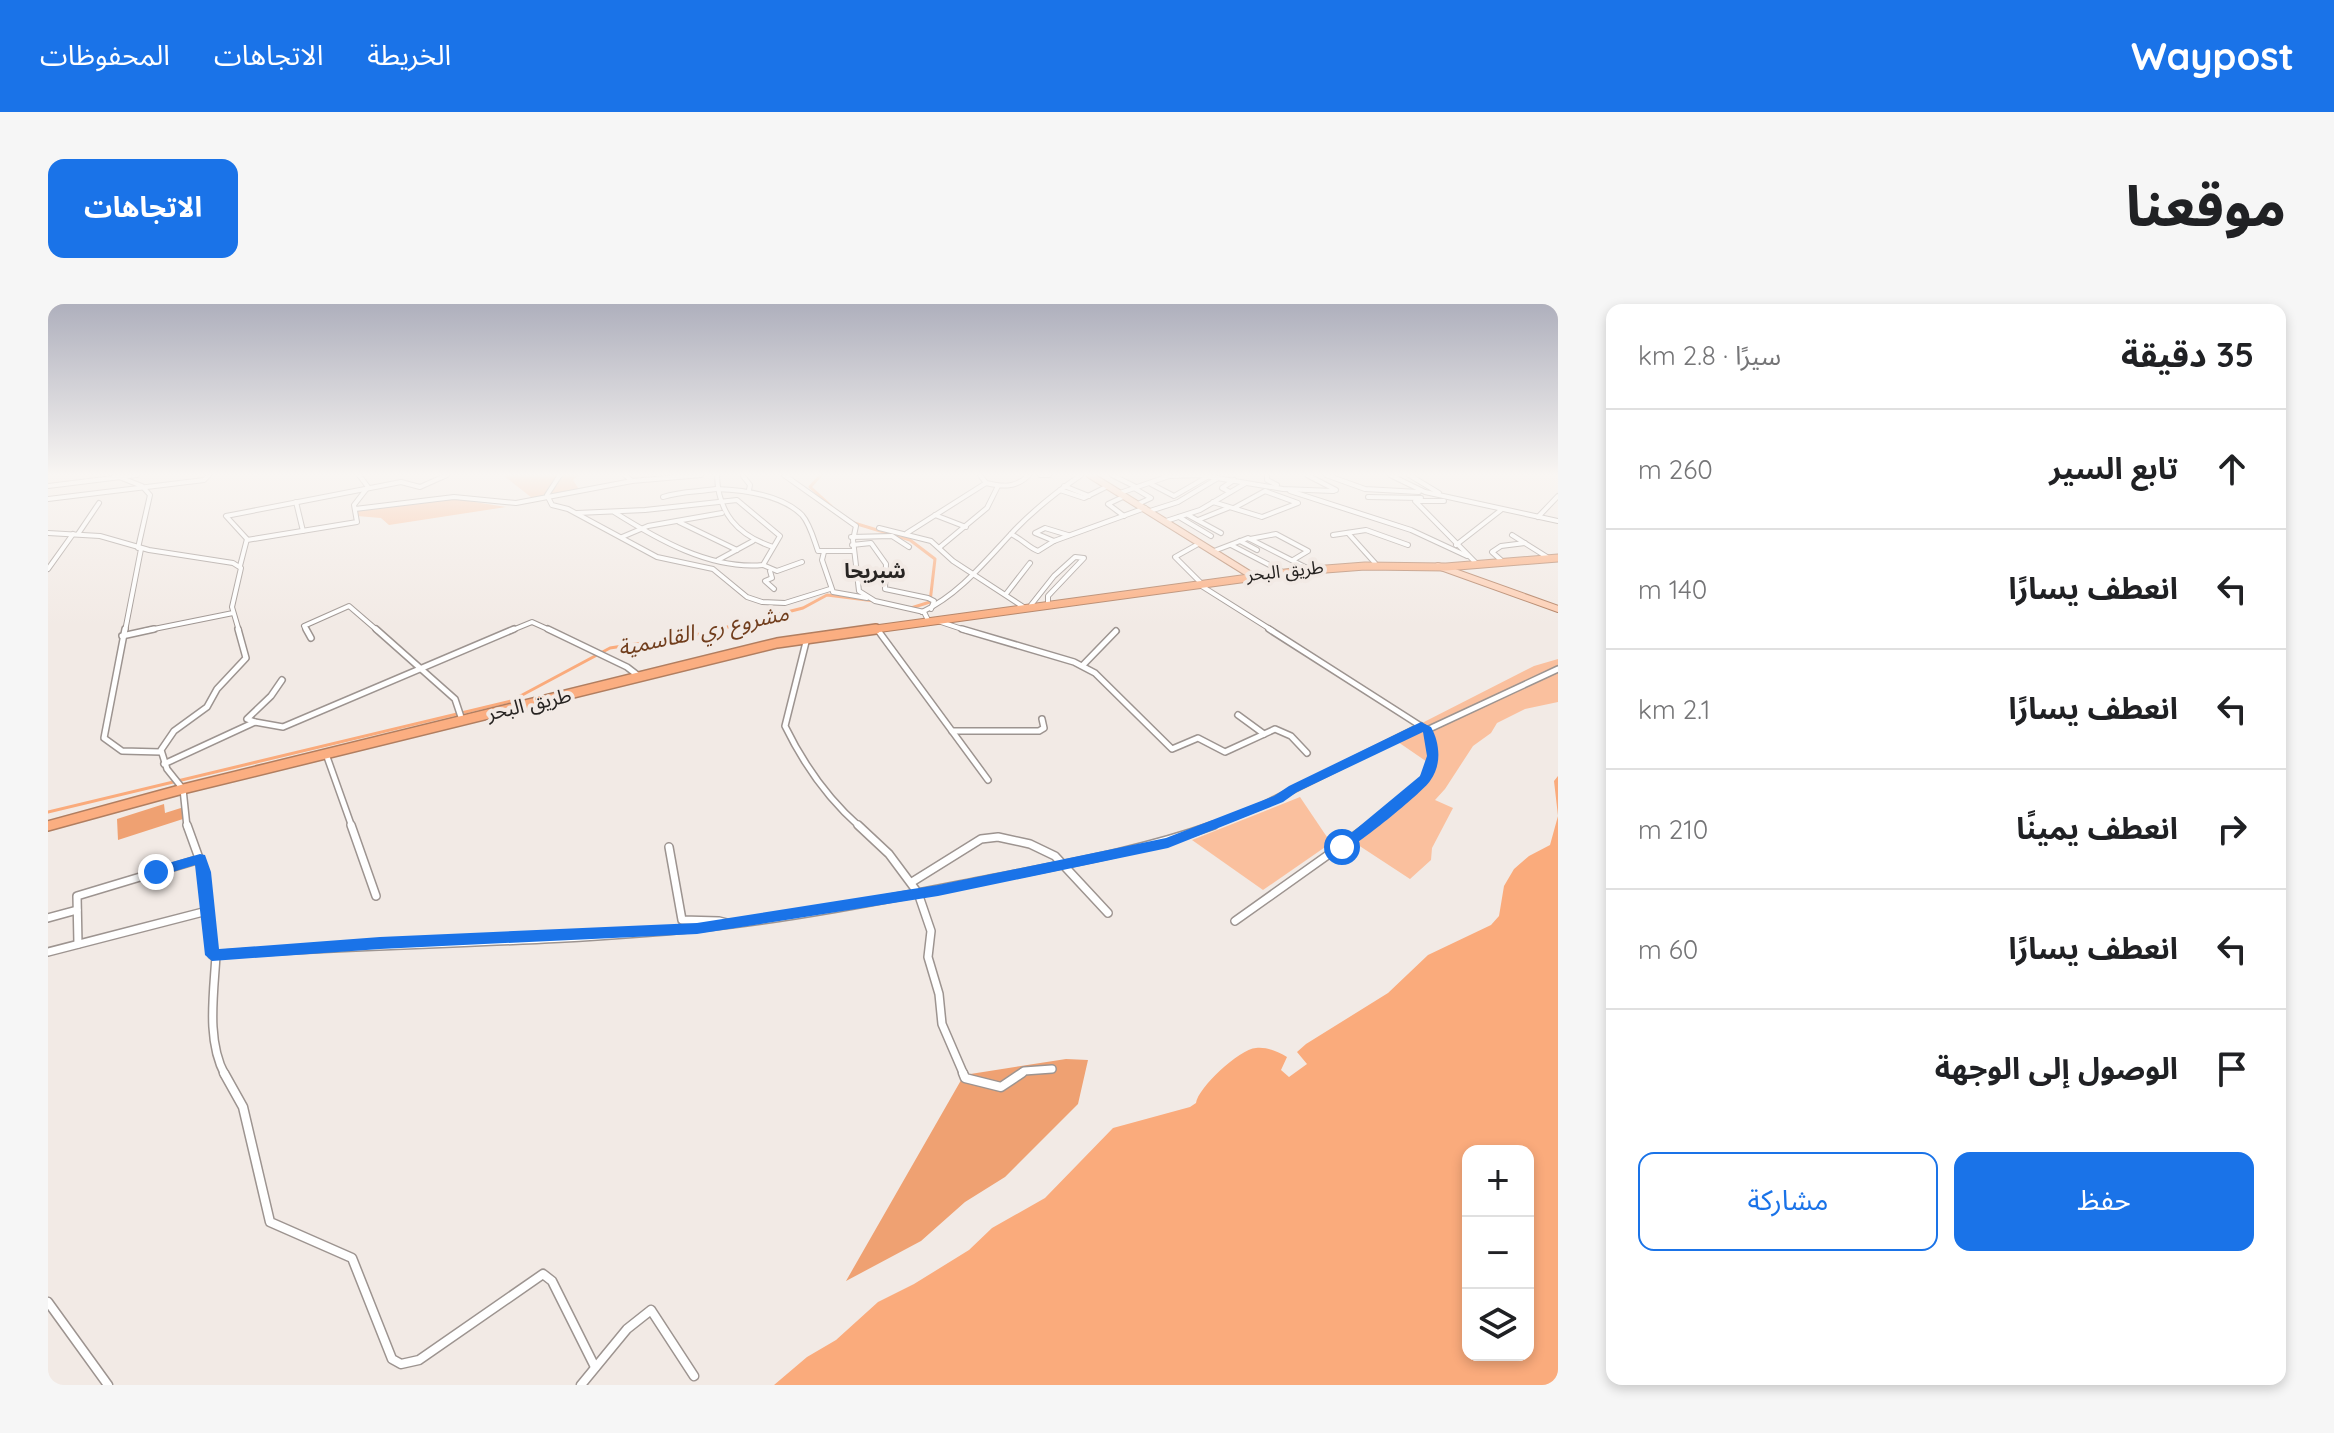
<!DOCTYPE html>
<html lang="ar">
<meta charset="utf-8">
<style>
body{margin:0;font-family:Quicksand,"Noto Sans Arabic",sans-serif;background:#f6f6f6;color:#202124;direction:rtl}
.controls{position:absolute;right:24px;bottom:24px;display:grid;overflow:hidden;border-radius:16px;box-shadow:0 4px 12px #0003}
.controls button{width:72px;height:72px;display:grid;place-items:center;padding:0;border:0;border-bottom:2px solid #e0e0e0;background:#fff;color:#202124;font:40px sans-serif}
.stop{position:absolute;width:24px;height:24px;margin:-18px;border:6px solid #1a73e8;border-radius:50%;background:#fff}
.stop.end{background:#1a73e8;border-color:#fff;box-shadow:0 2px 8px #0008}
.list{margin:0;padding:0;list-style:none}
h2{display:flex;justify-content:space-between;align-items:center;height:104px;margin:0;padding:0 32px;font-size:34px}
h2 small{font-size:26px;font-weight:400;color:#757577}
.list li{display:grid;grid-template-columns:52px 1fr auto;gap:24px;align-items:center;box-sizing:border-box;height:120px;padding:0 32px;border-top:2px solid #e0e0e0}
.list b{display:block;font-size:30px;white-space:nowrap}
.list em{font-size:26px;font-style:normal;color:#757577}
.actions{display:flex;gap:16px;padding:24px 32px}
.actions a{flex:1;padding:18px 0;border:2px solid #1a73e8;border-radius:16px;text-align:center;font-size:28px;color:#1a73e8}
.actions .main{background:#1a73e8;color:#fff}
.icon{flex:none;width:44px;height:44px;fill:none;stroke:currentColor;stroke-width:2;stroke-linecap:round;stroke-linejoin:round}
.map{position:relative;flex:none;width:1510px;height:1081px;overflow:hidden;direction:ltr;border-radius:16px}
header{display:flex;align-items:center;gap:48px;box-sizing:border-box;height:112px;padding:0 40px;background:#1a73e8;color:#fff}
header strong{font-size:38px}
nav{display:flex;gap:44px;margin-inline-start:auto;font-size:28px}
.intro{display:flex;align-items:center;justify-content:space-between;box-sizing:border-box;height:192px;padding:0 48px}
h1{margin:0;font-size:56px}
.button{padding:20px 36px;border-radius:16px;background:#1a73e8;color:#fff;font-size:28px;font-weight:700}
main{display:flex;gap:48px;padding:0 48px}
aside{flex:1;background:#fff;border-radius:16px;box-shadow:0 4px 12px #0003}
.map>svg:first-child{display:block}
.green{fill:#fac09e}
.forest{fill:#efa172}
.water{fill:#faab7c;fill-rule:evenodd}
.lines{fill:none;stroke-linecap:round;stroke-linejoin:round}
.canal{stroke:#faab7c;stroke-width:3}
.minor-far3-casing{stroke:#9d9490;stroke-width:6}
.minor-far2-casing{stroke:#9d9490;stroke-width:8}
.minor-far1-casing{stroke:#9d9490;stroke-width:10}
.minor-casing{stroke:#9d9490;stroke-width:11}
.major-casing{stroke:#b17e60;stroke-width:8}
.highway-far1-casing{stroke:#b17e60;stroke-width:9}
.highway-casing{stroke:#b17e60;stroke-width:12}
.minor-far3{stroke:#fff;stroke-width:4}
.minor-far2{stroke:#fff;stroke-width:5}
.minor-far1{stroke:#fff;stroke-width:7}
.minor{stroke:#fff;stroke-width:8}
.major{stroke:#fdceb3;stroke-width:6}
.highway-far1{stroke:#fbae81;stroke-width:7}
.highway{stroke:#fbae81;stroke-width:9}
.route{fill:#1a73e8}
.labels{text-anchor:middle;stroke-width:8;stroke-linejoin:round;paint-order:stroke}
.far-street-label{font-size:18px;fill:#272422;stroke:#f2eae5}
.far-quarter-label{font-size:20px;font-weight:bold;fill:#272422;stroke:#f2eae5}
.street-label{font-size:20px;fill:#272422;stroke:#f2eae5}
.water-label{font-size:22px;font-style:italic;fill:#713e1d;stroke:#f2eae5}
</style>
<header>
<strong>Waypost</strong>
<nav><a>الخريطة</a><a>الاتجاهات</a><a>المحفوظات</a></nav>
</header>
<div class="intro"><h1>موقعنا</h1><a class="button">الاتجاهات</a></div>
<main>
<aside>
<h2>35 دقيقة<small>سيرًا · 2.8 km</small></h2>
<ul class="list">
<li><svg class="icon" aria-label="ahead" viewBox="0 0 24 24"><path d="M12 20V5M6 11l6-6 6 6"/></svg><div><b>تابع السير</b></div><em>260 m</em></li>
<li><svg class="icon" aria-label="left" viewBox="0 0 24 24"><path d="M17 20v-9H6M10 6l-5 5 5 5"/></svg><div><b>انعطف يسارًا</b></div><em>140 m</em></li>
<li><svg class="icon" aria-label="left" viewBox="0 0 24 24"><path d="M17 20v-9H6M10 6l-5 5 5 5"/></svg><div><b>انعطف يسارًا</b></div><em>2.1 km</em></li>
<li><svg class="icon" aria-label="right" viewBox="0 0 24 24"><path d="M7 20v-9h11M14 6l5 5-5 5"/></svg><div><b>انعطف يمينًا</b></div><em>210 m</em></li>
<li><svg class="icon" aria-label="left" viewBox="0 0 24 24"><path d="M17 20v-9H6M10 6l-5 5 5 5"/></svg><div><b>انعطف يسارًا</b></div><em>60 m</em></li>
<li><svg class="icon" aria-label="arrive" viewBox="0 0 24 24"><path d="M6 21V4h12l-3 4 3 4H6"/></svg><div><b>الوصول إلى الوجهة</b></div></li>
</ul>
<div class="actions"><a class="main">حفظ</a><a>مشاركة</a></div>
</aside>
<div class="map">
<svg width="1510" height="1081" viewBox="0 0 1510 1081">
<rect width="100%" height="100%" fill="#f2eae5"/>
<g class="green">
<polygon points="455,171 531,171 525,176 532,187 481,199 484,194"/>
<polygon points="402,194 458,203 341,221 333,214 309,212 305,205"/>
<polygon points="1510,355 1510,398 1477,405 1449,419 1443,429 1425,442 1397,485 1387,496 1405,504 1384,544 1383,556 1362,575 1304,537 1388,464 1350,438 1373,428 1376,418 1486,362"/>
<polygon points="1252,493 1283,539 1215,586 1144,536"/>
</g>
<g class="forest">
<polygon points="116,500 117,509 136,503 135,515 70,536 69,515"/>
<polygon points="1018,755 1040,756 1030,800 957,873 917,898 873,937 798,977 916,771"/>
</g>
<path class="water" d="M1510,472v609h-784l33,-28 29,-17 42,-38 36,-18 55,-34 23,-22 53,-30 68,-70 77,-21 6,-4c2,-15 43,-54 60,-55 11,-1 21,3 31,9l-6,13 8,7 18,-13 -10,-12 9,-8 82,-51 40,-38 63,-30 8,-9 5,-30 10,-17 15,-13 21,-11 8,-29 -4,-35zM1420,847h60v204h-60z"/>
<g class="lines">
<g class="canal">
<polyline points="773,171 762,183 783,202"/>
<polyline points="806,219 862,236 887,255 882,298 863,304"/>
<polyline points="0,508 463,397 562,344 652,330 755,304 779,291 827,297"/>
</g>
<g class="minor-far3-casing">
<g id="minor-far3">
<polyline points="66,171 94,182 102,191 90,244"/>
<polyline points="512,171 499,191 504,201 520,205 609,253 665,265 699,293 714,298 737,299 782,285"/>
<polyline points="577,171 584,177 653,171"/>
<path d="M669,171c1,38 20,60 56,72"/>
<polyline points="736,171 808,222 805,236 811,287 827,297 876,308 880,316"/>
<path d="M932,171l6,8c17,4 30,5 43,-8"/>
<polyline points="992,171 1001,171"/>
<polyline points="1064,171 1088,183"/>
<polyline points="1219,171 1219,176 1229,181"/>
<polyline points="1259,171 1288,186 1285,187"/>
<polyline points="1278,171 1317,185 1371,188"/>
<polyline points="1342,171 1377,188 1510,217"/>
<polyline points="1361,171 1391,189"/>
<polyline points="695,172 702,181 701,186"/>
<polyline points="1103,180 1126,192 1159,173"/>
<polyline points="0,182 89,171"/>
<polyline points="1016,182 1041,192"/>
<polyline points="1086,184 1103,194 1090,200"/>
<path d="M668,185c28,1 65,5 86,26 8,9 12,25 16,36h35"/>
<polyline points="1012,186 1036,194 1060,182"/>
<polyline points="1242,187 1363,226 1419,252"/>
<polyline points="1182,188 1174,184 1186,176"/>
<polyline points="1072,189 1121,172 1151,171 1235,185 1285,187"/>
<path d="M615,193c18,-6 34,-5 53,-8"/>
<polyline points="1320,193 1373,194"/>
<polyline points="0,195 156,176 161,171"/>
<polyline points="1396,197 1367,197 1428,259"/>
<polyline points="248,198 255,227"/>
<polyline points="1165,198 1214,213 1250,199 1217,187 1186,204"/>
<polyline points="307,205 406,193 468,199 584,177"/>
<polyline points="1102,207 1130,198 1170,174"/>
<path d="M529,209l68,-3 92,-10 43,36 -17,29c-53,5 -106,-26 -149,-53"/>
<polyline points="887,211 918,223"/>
<polyline points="1140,211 1173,229"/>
<polyline points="1076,212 1060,200 1077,192"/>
<polyline points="1131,213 1163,232"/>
<polyline points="1490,213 1510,192"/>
<polyline points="1150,216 1180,204"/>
<polyline points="1118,217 1152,206 1198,179"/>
<polyline points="631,218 689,246"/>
<polyline points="831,224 883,237 905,257 977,304"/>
<polyline points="0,229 52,232 101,246 185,259 193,264 184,303 191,327"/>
<polyline points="859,229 938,179"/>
<polyline points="1300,229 1327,259"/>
<polyline points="30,230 51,199"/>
<path d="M963,230c11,5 18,14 27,17l16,-10 91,-33"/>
<polyline points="1285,231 1318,226 1360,241"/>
<polyline points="1464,231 1499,253"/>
<polyline points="574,233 600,222 674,209"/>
<polyline points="803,233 844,232 861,243"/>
<polyline points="1202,235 1228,230 1260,247 1245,256"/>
<polyline points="199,236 309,218 306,201 320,183 311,171"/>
<polyline points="1006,237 987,229 997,224 1020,231"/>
<polyline points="1192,237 1209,246"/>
<polyline points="1152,239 1127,253 1152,278"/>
<polyline points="804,241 823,239 838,260 837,285 880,294 886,297 883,305"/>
<polyline points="1183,241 1233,267"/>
<polyline points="1408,241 1453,206"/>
<polyline points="892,243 939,204 950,182"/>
<polyline points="1166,247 1200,234 1259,264"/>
<polyline points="776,248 774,256 785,288 819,294"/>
<polyline points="670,256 705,237"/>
<polyline points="1454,257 1444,248 1453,242 1477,239"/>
<polyline points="715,261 729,267 754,258"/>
<polyline points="192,262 199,235 178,212 353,178 372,183 399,171"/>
<polyline points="0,265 25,230"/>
<polyline points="722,267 724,274 717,277 726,285"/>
<polyline points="1152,281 1225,327"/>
<polyline points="958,290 982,259"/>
<polyline points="983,301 1006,272 1027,253 1036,254 1000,292 1000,298"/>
<path d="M874,308c36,-17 61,-48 88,-77 21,-23 45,-42 71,-60"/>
<polyline points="890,317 920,327"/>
<polyline points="828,324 830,327"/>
<polyline points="77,327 93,245"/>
<polyline points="96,327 185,309"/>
<polyline points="259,327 256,322 301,302 330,327"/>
<polyline points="462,327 484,318 504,327"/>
</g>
</g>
<g class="minor-far2-casing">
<g id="minor-far2">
<polyline points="77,325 56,434 74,447 113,448"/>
<polyline points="258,325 263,334"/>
<polyline points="328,325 407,395 414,416"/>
<polyline points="500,325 579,363 592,373"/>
<polyline points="829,325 940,476"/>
<polyline points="914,325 1026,358 1047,369 1124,445 1150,434 1177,448 1227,425 1243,432 1259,449"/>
<path d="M1221,325l158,101c23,45 -29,73 -59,97"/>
<polyline points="74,332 106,325"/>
<path d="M759,334l-22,88c19,39 43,73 75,101"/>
<polyline points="1035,361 1068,327"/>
<polyline points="1190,411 1216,430"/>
<polyline points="207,418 199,415 223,392 234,376"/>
<polyline points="1379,426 1510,365"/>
<polyline points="904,427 991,427 996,424 994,415"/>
<polyline points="278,450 304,523"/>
<polyline points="116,460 207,418 235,423 466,325"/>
<polyline points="139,523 135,485 119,465 113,446 126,427 159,403 169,385 198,354 190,325"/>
<polyline points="1160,523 1213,502 1373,422"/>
</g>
</g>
<g class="minor-far1-casing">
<g id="minor-far1">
<path d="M139,521l17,47 8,83c161,-12 324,-11 485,-27 98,-10 195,-30 293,-49 75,-15 151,-28 224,-54"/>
<polyline points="303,521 328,592"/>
<polyline points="810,521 841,550 870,589 883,627 880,653 891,690 894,720 916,771"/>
<polyline points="621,543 634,616 671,617 683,620"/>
<polyline points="864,578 933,535 950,533 982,540 1007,552 1060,609"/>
<polyline points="0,614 29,606"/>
<polyline points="1187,617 1322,521"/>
<polyline points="30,640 29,592 152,555"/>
<polyline points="0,648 159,607"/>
<path d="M168,651c-2,38 -10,85 9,120"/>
<polyline points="971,771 976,767 1004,765"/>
</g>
</g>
<g class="minor-casing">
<g id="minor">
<polyline points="176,769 195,803 222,918 304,954 344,1055 353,1060 371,1056 495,970 504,977 547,1063"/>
<polyline points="915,769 917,774 953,783 974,769"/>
<polyline points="0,998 60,1081"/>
<polyline points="533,1081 579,1025 603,1006 646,1072"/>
</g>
</g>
<g class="major-casing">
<g id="major">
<polyline points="1042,171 1206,273"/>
<polyline points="1390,262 1510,305"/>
</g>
</g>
<g class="highway-far1-casing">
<polyline id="highway-far1" points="813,327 1252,267 1317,262 1398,263 1510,254"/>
</g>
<g class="highway-casing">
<polyline id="highway" points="0,522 135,485 729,339 828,325"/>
</g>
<use href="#minor-far3" class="minor-far3"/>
<use href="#minor-far2" class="minor-far2"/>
<use href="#minor-far1" class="minor-far1"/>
<use href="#minor" class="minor"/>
<use href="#major" class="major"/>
<use href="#highway-far1" class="highway-far1"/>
<use href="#highway" class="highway"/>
</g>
<linearGradient id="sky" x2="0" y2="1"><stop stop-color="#afb0bd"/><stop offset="0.53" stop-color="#f9f6f3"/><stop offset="1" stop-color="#f9f6f3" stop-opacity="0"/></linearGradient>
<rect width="1510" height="322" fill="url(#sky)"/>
<path class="route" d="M1373,418l10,5c9,16 11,38 -1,54 -8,12 -75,66 -88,71l-4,-1v-7l82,-68 7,-20 -4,-24 -126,60 -14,10 -115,46 -230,48 -241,38 -317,15 -168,12 -7,-6 -10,-90 -39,12 -7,-5 2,-4 49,-14 5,1 6,17 8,77 161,-12 317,-14 241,-38 228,-47 108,-42 15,-10z"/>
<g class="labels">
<g class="far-street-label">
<text transform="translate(1237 267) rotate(-6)" y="6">طريق البحر</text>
</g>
<g class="far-quarter-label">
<text x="827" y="274">شبريحا</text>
</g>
<g class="street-label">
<text transform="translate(481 400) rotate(-13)" y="7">طريق البحر</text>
</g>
<g class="water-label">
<text transform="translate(655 326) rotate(-12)" y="8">مشروع ري القاسمية</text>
</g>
</g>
</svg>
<div class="controls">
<button>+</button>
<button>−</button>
<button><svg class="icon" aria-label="layers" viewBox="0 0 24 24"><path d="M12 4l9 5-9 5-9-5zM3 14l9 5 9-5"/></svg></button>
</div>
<div class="stop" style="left:1294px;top:543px"></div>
<div class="stop end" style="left:108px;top:568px"></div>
</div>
</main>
